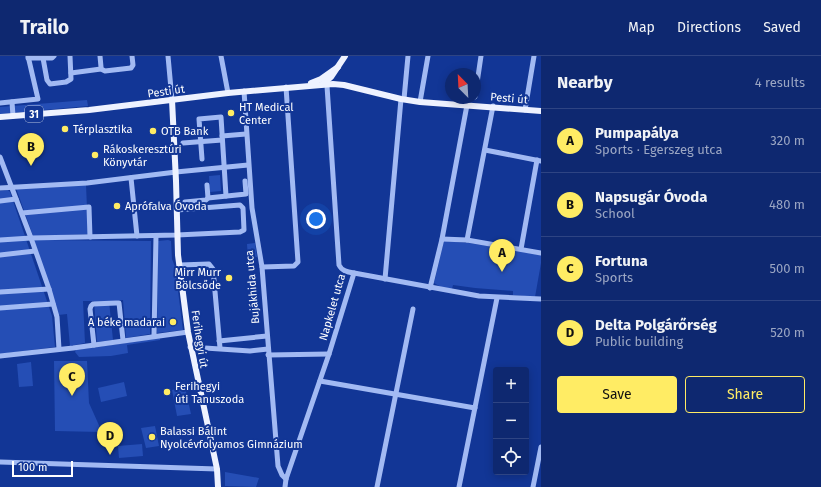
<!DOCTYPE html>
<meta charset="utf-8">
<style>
body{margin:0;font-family:"Fira Sans",sans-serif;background:#1c3478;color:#f1f3f6}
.controls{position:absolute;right:12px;bottom:12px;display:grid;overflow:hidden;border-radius:4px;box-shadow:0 2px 10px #0003}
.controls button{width:36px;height:36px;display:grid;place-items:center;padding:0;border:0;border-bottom:1px solid #2e4483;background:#0e2870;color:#f1f3f6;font:20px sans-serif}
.compass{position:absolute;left:445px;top:12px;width:36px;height:36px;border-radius:50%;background:#0e2870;box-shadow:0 2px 10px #0003;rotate:336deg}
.scale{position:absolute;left:12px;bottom:10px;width:61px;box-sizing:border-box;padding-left:4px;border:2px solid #fff;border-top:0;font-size:11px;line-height:14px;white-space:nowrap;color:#fff;-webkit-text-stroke:3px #123696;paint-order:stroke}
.you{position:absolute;left:316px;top:163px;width:14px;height:14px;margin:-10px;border:3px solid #fff;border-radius:50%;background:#1a73e8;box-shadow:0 0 0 6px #1a73e833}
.badge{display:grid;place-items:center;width:26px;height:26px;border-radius:50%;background:#ffec64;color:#111;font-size:13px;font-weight:700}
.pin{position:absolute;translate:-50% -33px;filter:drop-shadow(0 1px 2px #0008)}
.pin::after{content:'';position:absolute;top:21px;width:14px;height:12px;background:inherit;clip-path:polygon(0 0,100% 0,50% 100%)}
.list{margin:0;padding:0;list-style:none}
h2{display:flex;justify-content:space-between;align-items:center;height:52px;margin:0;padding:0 16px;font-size:17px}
h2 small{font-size:13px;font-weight:400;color:#9ba6c3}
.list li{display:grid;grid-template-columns:26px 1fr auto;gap:12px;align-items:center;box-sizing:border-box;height:64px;padding:0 16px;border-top:1px solid #2e4483}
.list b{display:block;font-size:15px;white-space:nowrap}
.list p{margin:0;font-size:13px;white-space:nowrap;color:#9ba6c3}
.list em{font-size:13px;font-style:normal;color:#9ba6c3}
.actions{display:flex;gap:8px;padding:12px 16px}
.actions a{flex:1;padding:9px 0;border:1px solid #ffec64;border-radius:4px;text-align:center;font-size:14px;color:#ffec64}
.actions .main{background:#ffec64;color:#111}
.icon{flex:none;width:22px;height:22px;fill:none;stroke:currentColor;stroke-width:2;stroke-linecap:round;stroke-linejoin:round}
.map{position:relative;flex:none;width:541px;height:431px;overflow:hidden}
header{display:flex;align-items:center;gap:24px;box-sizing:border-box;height:56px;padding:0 20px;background:#0e2870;border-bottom:1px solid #2e4483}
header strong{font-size:19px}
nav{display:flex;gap:22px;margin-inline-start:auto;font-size:14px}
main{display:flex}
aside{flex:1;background:#0e2870}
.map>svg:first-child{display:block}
.green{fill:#254eb5}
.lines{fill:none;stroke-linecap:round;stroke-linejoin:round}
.minor{stroke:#a2baf3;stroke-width:5}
.major{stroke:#eef2ff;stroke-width:6}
.poi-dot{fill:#ffec64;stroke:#123696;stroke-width:1.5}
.labels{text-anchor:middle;stroke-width:4;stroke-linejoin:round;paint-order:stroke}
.shield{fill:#123696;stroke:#b8c3e0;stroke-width:1}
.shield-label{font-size:10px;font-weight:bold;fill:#fff}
.street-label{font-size:11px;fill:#fff;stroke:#123696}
.poi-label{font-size:11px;fill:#fff;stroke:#123696;text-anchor:start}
</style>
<header>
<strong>Trailo</strong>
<nav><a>Map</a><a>Directions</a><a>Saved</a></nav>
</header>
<main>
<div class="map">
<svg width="541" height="431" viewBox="0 0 541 431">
<rect width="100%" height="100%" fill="#123696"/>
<g class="green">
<polygon points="87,44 88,50 0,58 0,51"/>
<polygon points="220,119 221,135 210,136 209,120"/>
<polygon points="86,128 88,178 33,180 16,132"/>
<polygon points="8,134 10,136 52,260 55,291 0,298 0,135"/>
<polygon points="34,184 151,185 150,278 126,282 123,244 109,245 113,284 97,286 94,245 83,245 85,287 70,290 67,258 58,259"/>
<polygon points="168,184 171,185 172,203 175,211 183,274 157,277 158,185"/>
<polygon points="444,185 469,187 541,199 541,207 535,241 513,239 513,235 475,232 453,229 452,233 441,231 434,227"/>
<polygon points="255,187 257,201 248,202 247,188"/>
<polygon points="160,282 160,284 127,289 128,297 111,300 79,301 75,296 76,294"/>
<polygon points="54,305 87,305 89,347 102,376 55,375"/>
<polygon points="31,306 33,330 19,331 17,308"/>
<polygon points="124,326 127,340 101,346 98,332"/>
<polygon points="185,331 191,358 177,360 172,334"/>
<polygon points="155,370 159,390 146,392 141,372"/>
<polygon points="142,388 143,400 119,402 118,390"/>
<polygon points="225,416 259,422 256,431 225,430"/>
</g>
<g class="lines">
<g class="minor">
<polyline points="100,0 101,11"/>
<polyline points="168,0 172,44"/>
<polyline points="221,0 228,37"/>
<polyline points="28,2 52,2 54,0"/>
<polyline points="43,2 47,24 50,28 66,26 71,23 70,0"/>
<polyline points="71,17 101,13 105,15 131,12 133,9 132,0"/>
<path d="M327,30l12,179c3,6 8,7 15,8l125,23 62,3"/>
<polyline points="244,35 252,152 262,211 278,410 282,419 286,423"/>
<polyline points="475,41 481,0"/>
<polyline points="404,43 408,0"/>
<polyline points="12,46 13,60"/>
<polyline points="420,46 428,0"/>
<polyline points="0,47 38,43 28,0"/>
<polyline points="525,54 534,0"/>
<polyline points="222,80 246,78"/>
<polyline points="183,87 222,84"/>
<polyline points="485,94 541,105"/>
<polyline points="0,101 31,182 49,233 57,261 59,293"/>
<polyline points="202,103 199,63 221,61 226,140"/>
<polyline points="131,122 137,180"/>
<polyline points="207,129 208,142"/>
<polyline points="0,132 87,127 176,116 248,109"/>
<polyline points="0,145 16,143"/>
<polyline points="185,146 206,144 208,142 246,138 245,125"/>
<polyline points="22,157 89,151 90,181"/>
<polyline points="442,183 467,184 541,197"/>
<polyline points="0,184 31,182 177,179 240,176 244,174 243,152 240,149 177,154"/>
<polyline points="467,184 493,50"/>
<polyline points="521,193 537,104"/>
<polyline points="0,199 35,195"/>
<polyline points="180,209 209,208 213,213 220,292"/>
<polyline points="262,211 294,210 298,206 286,31"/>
<polyline points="385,223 401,43"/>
<polyline points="430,232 442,183 467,49"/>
<polyline points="0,236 49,233"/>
<polyline points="0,252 53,248"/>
<polyline points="154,280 156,180"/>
<polyline points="219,285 267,280"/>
<polyline points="94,289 90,253 91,250 93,248 116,247 119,247 123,284"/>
<polyline points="190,291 250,295 268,293"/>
<polyline points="268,299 329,298"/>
<polyline points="0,300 73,292 188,276"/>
<polyline points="320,325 475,352"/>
<polyline points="0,406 217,413"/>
<polyline points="285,431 286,423 329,298 354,217"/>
<polyline points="377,431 413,253"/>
<polyline points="459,431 497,242"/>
<polyline points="533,431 541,391"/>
</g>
<g class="major">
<polyline points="311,27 321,23 338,11"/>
<polyline points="323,28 331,21 345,0"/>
<polyline points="172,44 176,125 178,199 188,276 217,413 218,431"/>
<polyline points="0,61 89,54 228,37 333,28 344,29 401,43 420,46 541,55"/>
</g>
</g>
<g class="poi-dot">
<circle cx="231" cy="57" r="4"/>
<circle cx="65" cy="73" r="4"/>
<circle cx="153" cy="75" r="4"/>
<circle cx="95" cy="99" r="4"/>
<circle cx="117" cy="150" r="4"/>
<circle cx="229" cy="222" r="4"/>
<circle cx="173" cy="266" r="4"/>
<circle cx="167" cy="336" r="4"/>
<circle cx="152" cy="381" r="4"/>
</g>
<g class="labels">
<rect class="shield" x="25" y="50" width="18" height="16" rx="3"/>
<g class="shield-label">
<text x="34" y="62">31</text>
</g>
<g class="street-label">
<text transform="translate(166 35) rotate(-8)" y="4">Pesti út</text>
<text transform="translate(509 42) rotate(5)" y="4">Pesti út</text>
<text transform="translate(252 231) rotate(-95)" y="4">Bujákhida utca</text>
<text transform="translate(332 251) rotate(-74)" y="4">Napkelet utca</text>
<text transform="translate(200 283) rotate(81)" y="4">Ferihegyi út</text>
</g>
<g class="poi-label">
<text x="239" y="55">HT Medical<tspan x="239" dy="13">Center</tspan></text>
<text x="73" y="77">Térplasztika</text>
<text x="161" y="79">OTB Bank</text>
<text x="103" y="97">Rákoskeresztúri<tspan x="103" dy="13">Könyvtár</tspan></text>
<text x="125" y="154">Aprófalva Óvoda</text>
<text x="221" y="220" text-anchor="end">Mirr Murr<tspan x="221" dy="13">Bölcsőde</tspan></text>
<text x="165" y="270" text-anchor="end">A béke madarai</text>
<text x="175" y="334">Ferihegyi<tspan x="175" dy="13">úti Tanuszoda</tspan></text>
<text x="160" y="379">Balassi Bálint<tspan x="160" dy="13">Nyolcévfolyamos Gimnázium</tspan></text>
</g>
</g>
</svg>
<div class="controls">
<button>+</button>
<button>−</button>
<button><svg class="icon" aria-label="locate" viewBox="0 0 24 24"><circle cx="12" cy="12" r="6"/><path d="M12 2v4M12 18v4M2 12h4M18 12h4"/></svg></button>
</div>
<svg class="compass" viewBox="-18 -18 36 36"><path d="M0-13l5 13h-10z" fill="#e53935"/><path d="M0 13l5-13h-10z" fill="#9ba6c3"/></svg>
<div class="scale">100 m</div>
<div class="you"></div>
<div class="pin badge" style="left:502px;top:216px">A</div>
<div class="pin badge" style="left:31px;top:110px">B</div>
<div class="pin badge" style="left:72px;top:340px">C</div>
<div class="pin badge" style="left:110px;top:399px">D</div>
</div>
<aside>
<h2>Nearby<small>4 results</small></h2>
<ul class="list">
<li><span class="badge">A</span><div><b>Pumpapálya</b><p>Sports · Egerszeg utca</p></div><em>320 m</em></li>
<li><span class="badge">B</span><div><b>Napsugár Óvoda</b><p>School</p></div><em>480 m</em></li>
<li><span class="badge">C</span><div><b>Fortuna</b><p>Sports</p></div><em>500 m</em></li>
<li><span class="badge">D</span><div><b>Delta Polgárőrség</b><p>Public building</p></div><em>520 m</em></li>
</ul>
<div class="actions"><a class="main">Save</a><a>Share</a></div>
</aside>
</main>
